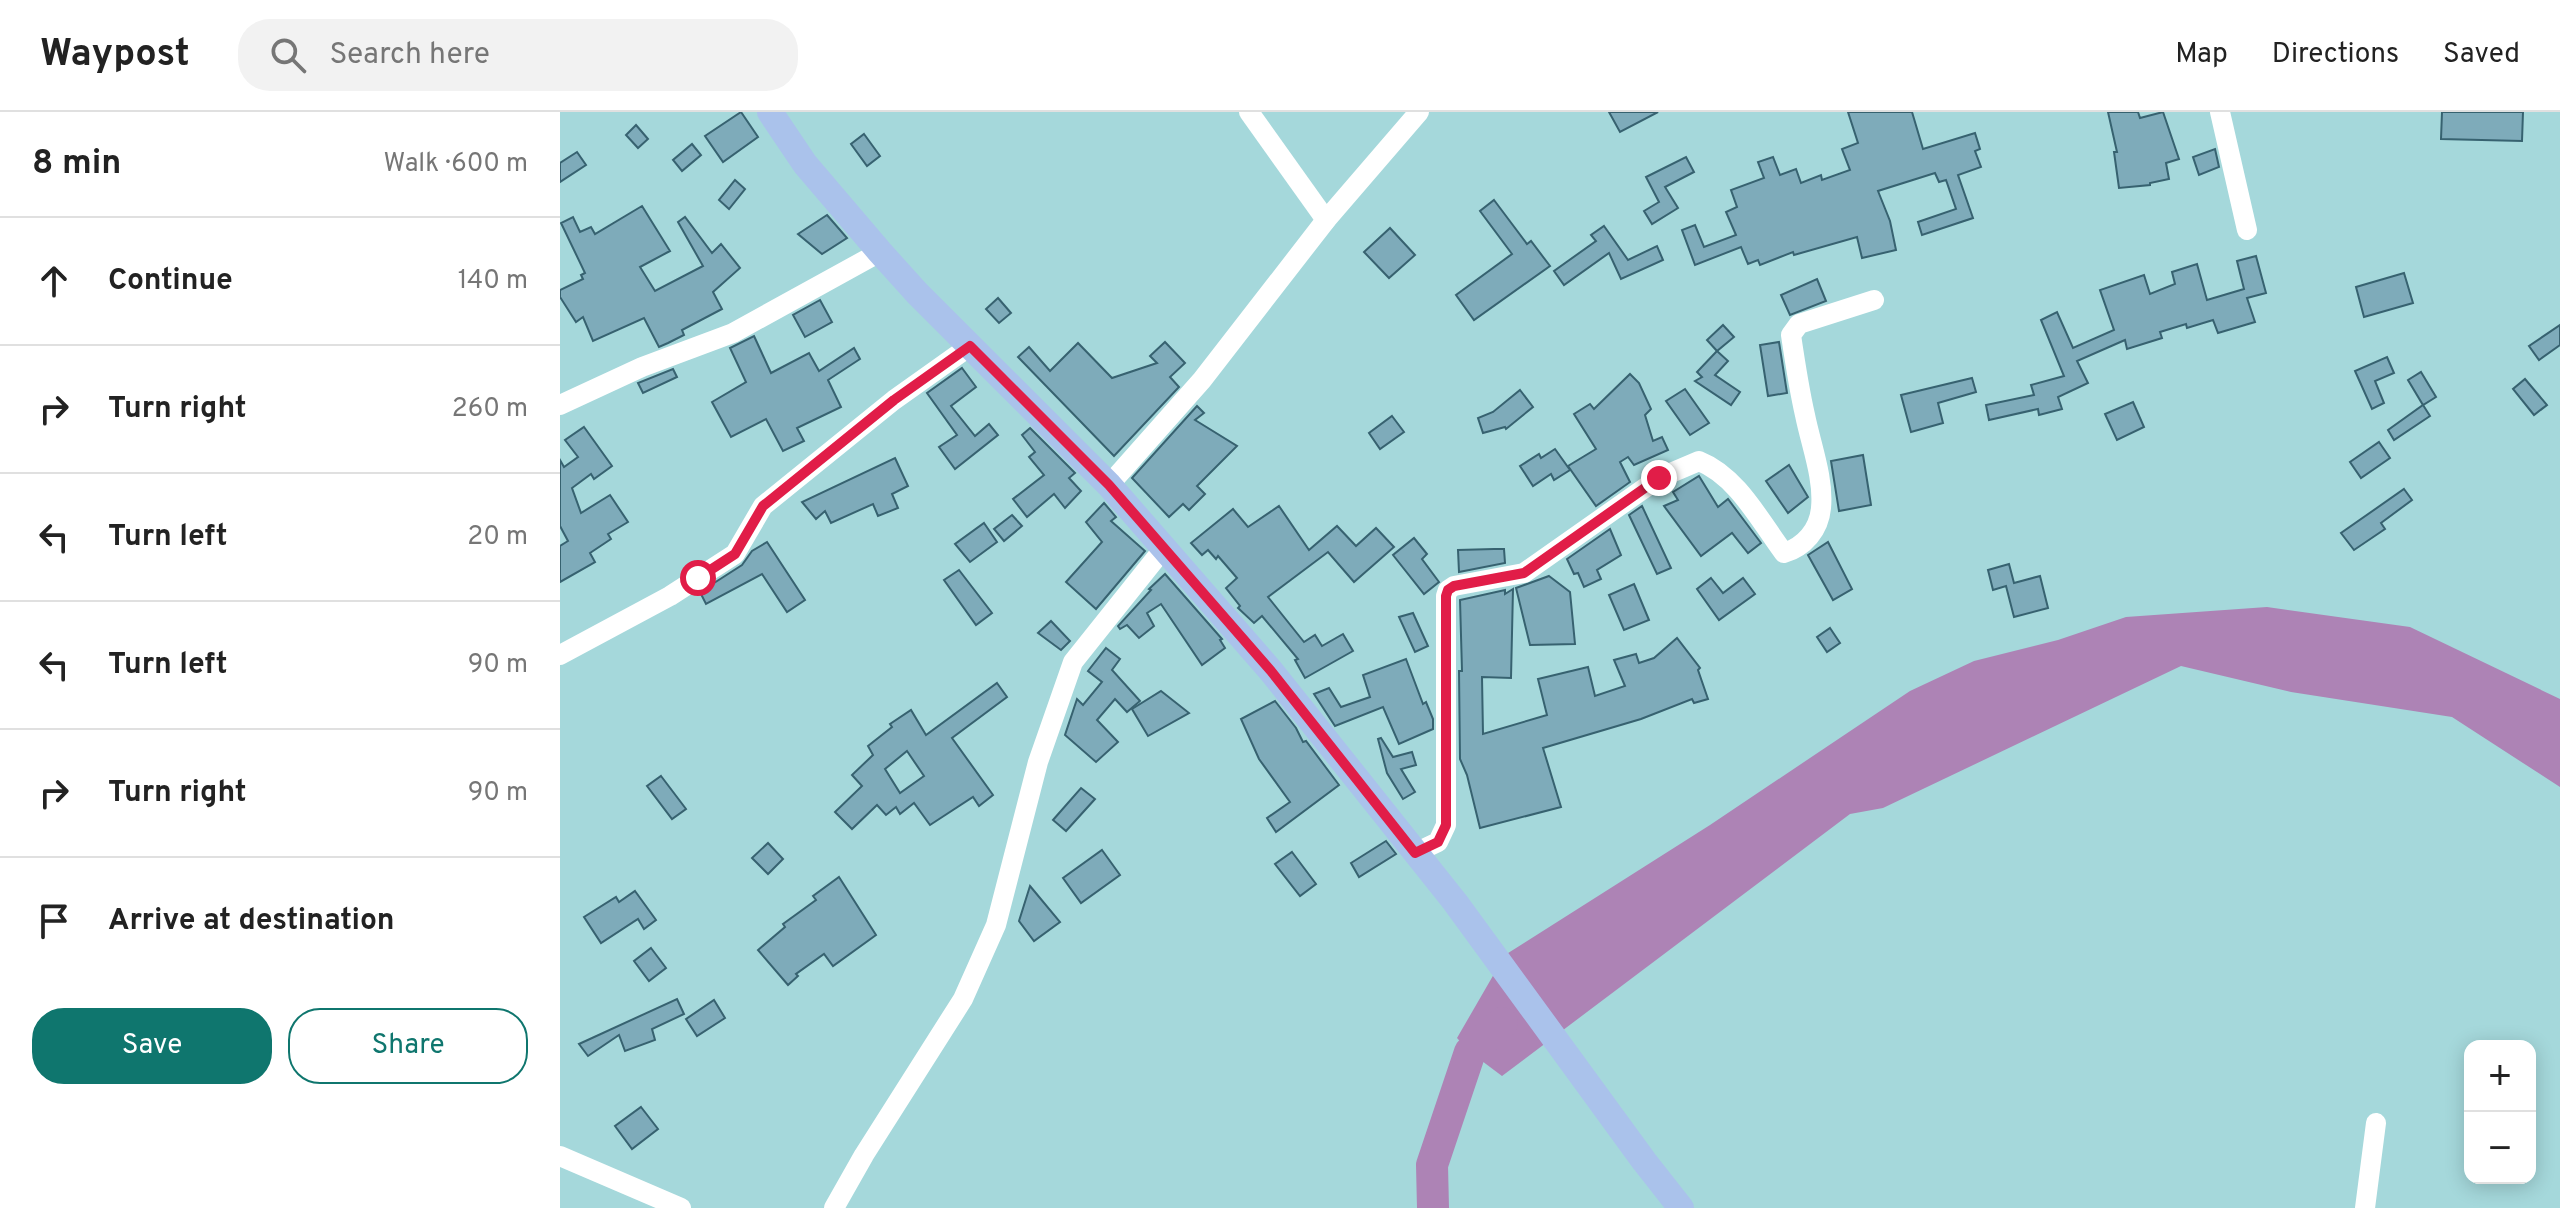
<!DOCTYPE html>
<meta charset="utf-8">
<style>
body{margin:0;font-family:Overpass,sans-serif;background:#f2f2f2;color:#222}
.controls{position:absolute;right:24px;bottom:24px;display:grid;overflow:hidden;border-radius:16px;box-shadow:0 4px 20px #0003}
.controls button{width:72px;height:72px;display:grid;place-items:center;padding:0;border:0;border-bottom:2px solid #e0e0e0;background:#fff;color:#222;font:40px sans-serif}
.stop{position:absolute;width:24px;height:24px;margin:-18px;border:6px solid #e11d48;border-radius:50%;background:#fff}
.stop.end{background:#e11d48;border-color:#fff;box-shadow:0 2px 8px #0008}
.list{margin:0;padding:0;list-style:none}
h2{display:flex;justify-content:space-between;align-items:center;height:104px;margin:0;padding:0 32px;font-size:34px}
h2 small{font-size:26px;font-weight:400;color:#767676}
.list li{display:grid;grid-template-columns:52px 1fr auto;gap:24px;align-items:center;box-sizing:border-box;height:128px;padding:0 32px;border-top:2px solid #e0e0e0}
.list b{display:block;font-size:30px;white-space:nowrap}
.list em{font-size:26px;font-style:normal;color:#767676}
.actions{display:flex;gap:16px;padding:24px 32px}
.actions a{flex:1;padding:18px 0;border:2px solid #0f766e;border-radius:32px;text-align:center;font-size:28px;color:#0f766e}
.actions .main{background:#0f766e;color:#fff}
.icon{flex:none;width:44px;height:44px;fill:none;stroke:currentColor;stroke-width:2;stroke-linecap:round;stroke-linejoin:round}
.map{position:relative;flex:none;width:2000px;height:1096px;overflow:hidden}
header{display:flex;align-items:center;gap:48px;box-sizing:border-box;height:112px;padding:0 40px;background:#fff;border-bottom:2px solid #e0e0e0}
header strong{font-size:38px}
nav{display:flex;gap:44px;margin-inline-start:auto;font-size:28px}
.search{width:560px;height:72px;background:#f2f2f2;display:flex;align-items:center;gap:20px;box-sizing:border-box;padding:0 28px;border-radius:32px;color:#767676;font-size:30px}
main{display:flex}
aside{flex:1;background:#fff}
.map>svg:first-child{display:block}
.water{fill:#ad83b5}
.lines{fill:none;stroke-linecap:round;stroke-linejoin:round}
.river{stroke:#ad83b5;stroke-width:32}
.building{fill:#7eabba;stroke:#376270;stroke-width:2;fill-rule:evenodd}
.minor{stroke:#fff;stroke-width:20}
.major{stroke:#aac2eb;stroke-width:26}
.route{stroke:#e11d48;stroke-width:10}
</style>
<header>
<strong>Waypost</strong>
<div class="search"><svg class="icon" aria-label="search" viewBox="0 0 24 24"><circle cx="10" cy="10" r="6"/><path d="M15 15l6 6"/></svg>Search here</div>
<nav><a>Map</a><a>Directions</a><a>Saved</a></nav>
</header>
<main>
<aside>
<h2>8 min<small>Walk · 600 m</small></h2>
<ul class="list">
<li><svg class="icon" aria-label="ahead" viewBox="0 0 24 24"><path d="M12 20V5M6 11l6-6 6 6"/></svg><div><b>Continue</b></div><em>140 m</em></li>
<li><svg class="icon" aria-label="right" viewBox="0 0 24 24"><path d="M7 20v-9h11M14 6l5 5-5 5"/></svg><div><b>Turn right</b></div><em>260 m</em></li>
<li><svg class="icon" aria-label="left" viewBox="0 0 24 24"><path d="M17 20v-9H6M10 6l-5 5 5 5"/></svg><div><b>Turn left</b></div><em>20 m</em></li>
<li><svg class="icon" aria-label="left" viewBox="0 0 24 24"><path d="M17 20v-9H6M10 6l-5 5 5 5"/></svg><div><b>Turn left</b></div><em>90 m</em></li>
<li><svg class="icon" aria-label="right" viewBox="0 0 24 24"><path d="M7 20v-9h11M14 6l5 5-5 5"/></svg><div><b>Turn right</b></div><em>90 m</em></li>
<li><svg class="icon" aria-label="arrive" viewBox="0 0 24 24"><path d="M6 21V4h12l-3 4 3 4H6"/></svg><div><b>Arrive at destination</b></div></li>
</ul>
<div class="actions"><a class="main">Save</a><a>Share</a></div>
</aside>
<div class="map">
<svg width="2000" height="1096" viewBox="0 0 2000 1096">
<rect width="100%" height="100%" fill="#a5d8db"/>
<polygon class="water" points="1707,495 1850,515 2000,587 2000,675 1892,605 1731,580 1621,554 1323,696 1290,702 942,964 910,940 897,926 945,843 1150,713 1350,579 1414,549 1498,528 1566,505"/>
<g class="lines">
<polyline class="river" points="873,1096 872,1053 910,940 942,911"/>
</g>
<g class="building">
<polygon points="181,0 198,25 163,50 145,24"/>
<polygon points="1049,0 1098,0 1060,20"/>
<polygon points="1288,0 1352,0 1363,37 1415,21 1420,37 1415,39 1421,55 1398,63 1413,106 1362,123 1358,110 1396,97 1386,68 1379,70 1375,61 1318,79 1330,109 1336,138 1302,146 1297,125 1234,143 1233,140 1200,153 1198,148 1188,152 1181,135 1135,153 1122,118 1135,113 1144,135 1176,123 1166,100 1177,95 1171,78 1204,66 1198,50 1213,45 1220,63 1236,57 1241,71 1261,63 1262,68 1290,58 1282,37 1298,31"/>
<polygon points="1548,0 1578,0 1580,6 1603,0 1619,47 1606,51 1609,67 1590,71 1590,73 1559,76 1554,40 1557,40"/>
<polygon points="1882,0 1963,0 1962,29 1881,27"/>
<polygon points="76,13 88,27 78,36 66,23"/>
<polygon points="304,22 320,44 307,54 291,32"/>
<polygon points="132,32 141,43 122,59 113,48"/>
<polygon points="1655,37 1659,55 1639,63 1633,45"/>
<polygon points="17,40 26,53 0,70 0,51"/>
<polygon points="1126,45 1134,60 1105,75 1118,96 1092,112 1084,99 1099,90 1086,65"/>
<polygon points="175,68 185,77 169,97 159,88"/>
<polygon points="934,88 967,132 971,129 990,154 914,208 896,183 952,142 920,99"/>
<polygon points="82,94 110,139 80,155 95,179 143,154 118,110 125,105 152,141 161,132 180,156 153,180 162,197 122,218 124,223 108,231 99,235 84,206 33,229 23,205 16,210 0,185 0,178 23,167 21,163 25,161 1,111 13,105 20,120 31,115 35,122"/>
<polygon points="267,103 287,126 262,142 238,122"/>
<polygon points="1044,114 1068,148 1097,134 1103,148 1061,167 1049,141 1004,173 994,159 1036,129 1031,123"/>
<polygon points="830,116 855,143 829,166 804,140"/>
<polygon points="1696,144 1706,181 1687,186 1695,210 1658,221 1653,208 1627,216 1626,212 1600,220 1602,226 1567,237 1565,228 1517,249 1528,271 1498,285 1502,297 1479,303 1478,297 1429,308 1426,293 1474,283 1471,273 1504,264 1481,208 1497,200 1513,236 1554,218 1540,178 1584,163 1590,182 1615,172 1612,160 1637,152 1647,188 1684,177 1677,149"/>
<polygon points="1844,161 1853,191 1804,205 1796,175"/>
<polygon points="1257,167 1266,189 1230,203 1221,183"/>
<polygon points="438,186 451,201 439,211 426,197"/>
<polygon points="260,188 272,210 245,225 233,203"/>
<polygon points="1163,213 1174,225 1157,239 1147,228"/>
<polygon points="2000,213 2000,233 1979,248 1969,234"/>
<polygon points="194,224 211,261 249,241 259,259 294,236 300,247 268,268 281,295 237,316 244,329 223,339 206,307 171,325 152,290 186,270 170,236"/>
<polygon points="605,230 625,251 610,265 619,275 554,344 458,245 469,235 490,259 518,231 552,266 597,251 590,244"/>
<polygon points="1219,230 1227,281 1208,284 1200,233"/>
<polygon points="1157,239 1168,249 1155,263 1180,280 1171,293 1135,269 1142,265 1137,260"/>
<polygon points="1827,245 1834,261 1815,269 1824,291 1812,297 1795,259"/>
<polygon points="402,256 416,275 391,294 415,324 429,312 438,323 395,357 379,335 397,323 367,281"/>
<polygon points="113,257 117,265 83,281 78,271"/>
<polygon points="1861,260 1876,285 1863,293 1848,268"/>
<polygon points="1070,262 1079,271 1091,297 1085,303 1093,329 1102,325 1108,338 1074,353 1068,345 1060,350 1070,370 1036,394 1008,354 1036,337 1014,302 1030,292 1034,297"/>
<polygon points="1412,266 1416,280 1378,291 1383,311 1351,320 1341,283"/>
<polygon points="1965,267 1987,293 1974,303 1953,277"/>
<polygon points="1125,277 1149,311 1130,323 1106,289"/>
<polygon points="960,278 973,295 946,317 945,315 923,321 918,306 933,300"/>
<polygon points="1573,290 1584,315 1557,328 1545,302"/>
<polygon points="1863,293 1870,304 1834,328 1828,318"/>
<polygon points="637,294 644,301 635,308 677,334 637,374 645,382 629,398 623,392 609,405 572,366"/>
<polygon points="832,304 844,320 820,337 809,321"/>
<polygon points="24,315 52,354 34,367 31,362 12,376 21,401 50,383 68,410 48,422 51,427 30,441 35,450 0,470 0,434 8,429 0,414 0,348 4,355 18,345 5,328"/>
<polygon points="470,316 515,361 509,366 521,379 505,396 494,382 467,405 453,387 484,363 469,345 475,340 462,323"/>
<polygon points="1819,330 1830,346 1801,366 1790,350"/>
<polygon points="995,337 1010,358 994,368 991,362 973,374 960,354 979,342 981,346"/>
<polygon points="1303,343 1311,393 1279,399 1271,349"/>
<polygon points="335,346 348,374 332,382 338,396 318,404 313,392 271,411 265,399 256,407 242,390"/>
<polygon points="1229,353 1248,385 1228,401 1206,369"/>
<polygon points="1139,364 1158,395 1168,387 1201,431 1188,441 1172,421 1141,444 1104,394 1118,388 1113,380"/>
<polygon points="1844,377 1852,388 1821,411 1825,417 1794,438 1781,421"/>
<polygon points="544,391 556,405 551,409 585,439 536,497 506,470 542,430 526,410"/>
<polygon points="719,394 749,438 777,414 796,434 816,416 834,435 794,470 768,440 708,485 744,530 755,523 762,534 783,522 793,539 745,566 735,548 738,547 702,504 694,511 678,496 680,494 666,476 677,466 658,444 656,447 648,438 642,443 631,431 673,397 688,415"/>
<polygon points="1082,394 1111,456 1097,462 1069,403"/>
<polygon points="452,403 462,414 444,429 434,417"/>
<polygon points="424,411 437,430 410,450 395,432"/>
<polygon points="1050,417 1061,443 1037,458 1041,467 1024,475 1018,461 1014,462 1007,447"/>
<polygon points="854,426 867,442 862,447 879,470 864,482 833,443"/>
<polygon points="207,430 245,488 227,500 202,462 146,492 140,480 182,453 192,439"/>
<polygon points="1268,430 1292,477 1273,488 1248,443"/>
<polygon points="934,437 944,437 945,451 899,460 898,438"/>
<polygon points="1449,452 1454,471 1480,464 1488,496 1454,505 1446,474 1433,478 1428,458"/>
<polygon points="399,458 432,501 416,513 384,468"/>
<polygon points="605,462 662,527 660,528 665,536 642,553 601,492 587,501 594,514 579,526 567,513 560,517 558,514 591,478 589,477"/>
<polygon points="989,464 1010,480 1015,532 970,533 956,476"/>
<polygon points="1151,466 1163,481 1183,466 1195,482 1159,508 1137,477"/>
<polygon points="1074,472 1089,508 1064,518 1049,483"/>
<polygon points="953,477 951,566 922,565 923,622 987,603 978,567 1028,555 1035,584 1065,574 1054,548 1076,542 1079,551 1094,546 1117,526 1140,556 1138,558 1148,587 1134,591 1132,587 1081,607 983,636 1001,695 920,716 907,663 900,647 899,559 902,559 900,488 945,478 945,482"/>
<polygon points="853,501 868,534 855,540 839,505"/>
<polygon points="491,509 510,529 501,538 478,521"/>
<polygon points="1270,516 1280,531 1267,540 1257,525"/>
<polygon points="546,536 560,547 552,558 580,589 567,600 555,587 537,608 558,630 536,650 505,623 517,587 523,593 542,570 528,559"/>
<polygon points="846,547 863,592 866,590 873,607 873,617 839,632 823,595 775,614 754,582 769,576 781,595 810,585 803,563"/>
<path d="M437,571l10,14 -55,41 41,57 -14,11 -6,-9 -43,28 -16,-22 -14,11 -4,-7 -10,8 -9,-10 -25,24 -17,-17 27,-26 -10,-11 21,-20 -5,-9 24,-19 -2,-3 21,-14 15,25zM347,639l17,25 -24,17 -15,-24z"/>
<polygon points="601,579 629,601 588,624 572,597"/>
<polygon points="715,589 736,616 743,630 746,629 779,673 716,720 707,706 730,690 699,647 681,607"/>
<polygon points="821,626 833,645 852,640 856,653 841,657 855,680 843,687 827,661 818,627"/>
<polygon points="101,664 126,697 112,707 87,674"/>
<polygon points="521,676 535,687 506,719 493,708"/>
<polygon points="826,729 836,742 799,765 791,751"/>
<polygon points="208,731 223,747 208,762 192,746"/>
<polygon points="542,738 560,763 521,791 503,766"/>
<polygon points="732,740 756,772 740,784 715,752"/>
<polygon points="279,765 316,823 273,854 264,842 236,862 238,864 228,873 198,838 225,815 223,812 256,788 253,784"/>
<polygon points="470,774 500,810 474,829 459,809"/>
<polygon points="75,779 96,808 84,817 78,807 41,831 24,805 56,785 59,790"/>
<polygon points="91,836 106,856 89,869 74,849"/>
<polygon points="117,887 124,902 92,917 95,928 65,939 59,923 28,944 19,932"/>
<polygon points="154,888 165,906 137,924 126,907"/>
<polygon points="81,995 98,1017 72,1037 55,1014"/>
</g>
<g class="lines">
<g class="minor">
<polyline points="689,0 766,108"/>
<polyline points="1660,0 1687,118"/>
<polyline points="0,293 82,255 173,221 320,140"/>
<polyline points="549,373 642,268 766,108 859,0"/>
<polyline points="0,543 110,484 175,442 203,394 334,288 410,234"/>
<path d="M855,741l23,-11 8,-17v-229l2,-6 6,-4 70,-13 135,-95 40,-17c38,15 61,60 85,92 20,-6 35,-23 37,-45 3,-30 -10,-63 -16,-93 -6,-26 -10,-53 -14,-80l8,-11 75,-24"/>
<polyline points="0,1044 121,1096"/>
<polyline points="274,1096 304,1043 403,887 436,813 478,650 513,550 604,436"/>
<polyline points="1805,1096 1816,1011"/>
</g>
<polyline class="major" points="210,0 245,52 320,140 357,181 549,373 711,559 895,790 1084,1049 1121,1096"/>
</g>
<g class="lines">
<polyline class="route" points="138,466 175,442 203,394 334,288 410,234 549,373 711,559 855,741 878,730 886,713 886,484 888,478 894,474 964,461 1099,366"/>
</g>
</svg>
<div class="controls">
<button>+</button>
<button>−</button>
</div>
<div class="stop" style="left:138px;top:466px"></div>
<div class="stop end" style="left:1099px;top:366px"></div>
</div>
</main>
